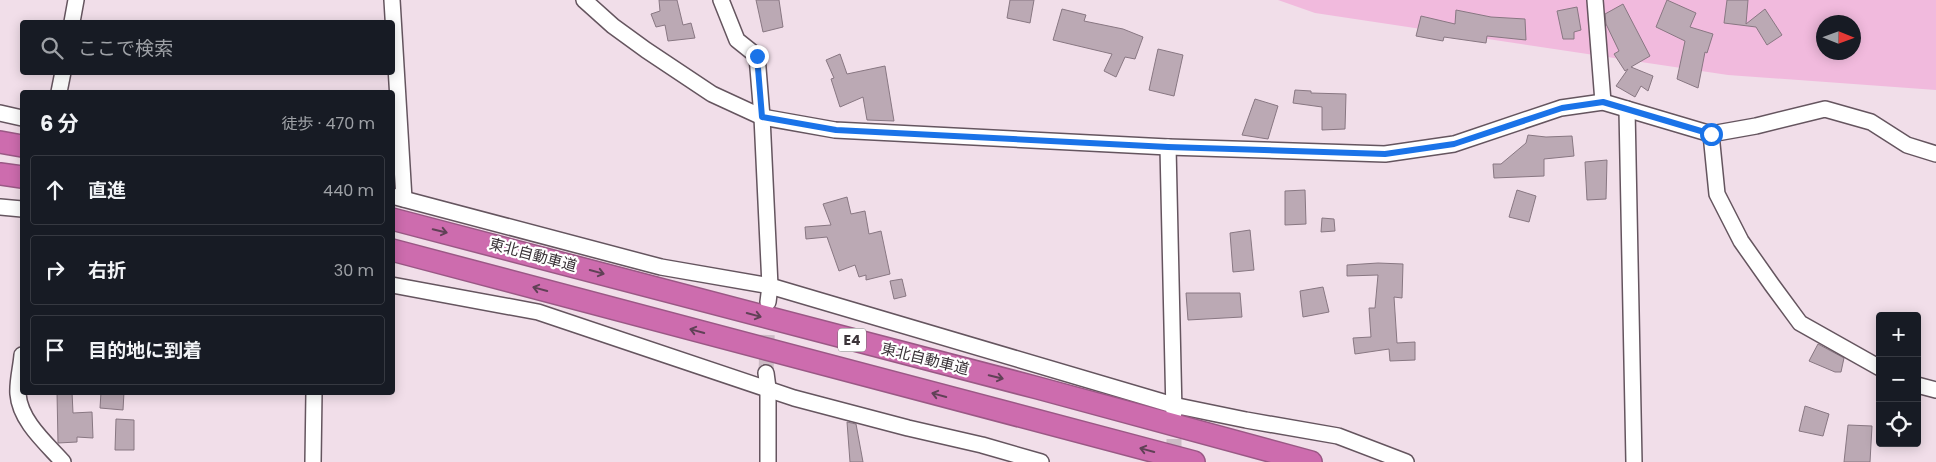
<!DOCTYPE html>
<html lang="ja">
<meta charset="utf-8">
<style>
body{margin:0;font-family:Poppins,"Noto Sans JP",sans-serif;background:#242831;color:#f1f3f6}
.controls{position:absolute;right:15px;bottom:15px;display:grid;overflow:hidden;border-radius:5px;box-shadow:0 2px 12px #0003}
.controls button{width:45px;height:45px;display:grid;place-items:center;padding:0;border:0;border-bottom:1px solid #363941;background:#171b24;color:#f1f3f6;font:25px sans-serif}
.compass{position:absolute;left:1816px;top:15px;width:45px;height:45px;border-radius:50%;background:#171b24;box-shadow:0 2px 12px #0003;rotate:91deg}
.stop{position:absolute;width:15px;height:15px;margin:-11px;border:4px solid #1a73e8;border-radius:50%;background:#fff}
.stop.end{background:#1a73e8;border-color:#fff;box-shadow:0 1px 5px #0008}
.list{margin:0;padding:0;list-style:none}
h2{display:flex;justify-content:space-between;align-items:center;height:65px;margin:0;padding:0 20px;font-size:21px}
h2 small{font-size:16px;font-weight:400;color:#9ea1a6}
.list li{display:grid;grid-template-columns:32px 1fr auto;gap:15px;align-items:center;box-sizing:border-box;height:70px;margin:0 10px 10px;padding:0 10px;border:1px solid #363941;border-radius:5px}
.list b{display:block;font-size:19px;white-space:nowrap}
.list em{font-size:16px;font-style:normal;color:#9ea1a6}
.icon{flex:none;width:28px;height:28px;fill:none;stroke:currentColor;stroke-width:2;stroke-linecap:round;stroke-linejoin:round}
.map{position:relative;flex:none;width:1936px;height:462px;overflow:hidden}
.search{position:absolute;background:#171b24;box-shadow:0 2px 12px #0003;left:20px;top:20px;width:375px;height:55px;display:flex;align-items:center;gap:12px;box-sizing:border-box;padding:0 18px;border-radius:5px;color:#9ea1a6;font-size:19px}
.panel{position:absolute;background:#171b24;box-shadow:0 2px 12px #0003;left:20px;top:90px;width:375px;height:305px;border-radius:5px}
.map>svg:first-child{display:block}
.green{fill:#f1badd;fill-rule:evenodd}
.building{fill:#bba9b4;stroke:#887782}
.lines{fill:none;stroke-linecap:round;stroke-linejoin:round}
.minor-tunnel{stroke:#cdbcc6;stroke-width:15;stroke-dasharray:15 8;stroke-linecap:butt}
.minor-casing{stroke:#65555f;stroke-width:18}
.highway-casing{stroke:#9a5885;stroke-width:24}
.minor{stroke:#fff;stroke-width:15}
.highway{stroke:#cd6cae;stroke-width:21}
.oneway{stroke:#604156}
.route{stroke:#1a73e8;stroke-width:6}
.labels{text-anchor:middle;stroke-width:4.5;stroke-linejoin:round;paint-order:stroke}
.shield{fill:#fff;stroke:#767074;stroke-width:1}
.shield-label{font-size:14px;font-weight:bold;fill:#3b3338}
.street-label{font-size:15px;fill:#3b3338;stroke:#fff}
</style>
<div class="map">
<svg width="1936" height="462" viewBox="0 0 1936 462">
<rect width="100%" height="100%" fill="#f1dee9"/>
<path class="green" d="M1278,0h658v90l-208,-15 -413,-62zM1824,22h30v30h-30z"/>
<g class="building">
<polygon points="659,0 677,0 683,25 691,23 695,38 668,41 665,25 656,27 651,14 660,11"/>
<polygon points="756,0 779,0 783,27 763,32"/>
<polygon points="1010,0 1034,0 1030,23 1007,18"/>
<polygon points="1667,0 1696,13 1690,27 1713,34 1707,53 1705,52 1698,88 1677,79 1685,41 1656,27"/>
<polygon points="1727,0 1748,0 1746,24 1765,9 1782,35 1767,45 1756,27 1724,23"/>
<polygon points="1623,4 1650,56 1631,67 1653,76 1648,91 1641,86 1635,97 1616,86 1628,69 1625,71 1614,54 1619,51 1606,24 1605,14"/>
<polygon points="1577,7 1581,30 1574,32 1574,39 1563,39 1557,11"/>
<polygon points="1062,9 1086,15 1084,21 1123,29 1143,37 1135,59 1125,57 1116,77 1104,71 1112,54 1053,40"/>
<polygon points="1456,10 1491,17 1525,19 1526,40 1487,36 1486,43 1444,37 1443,41 1416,36 1421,16 1455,24"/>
<polygon points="1158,49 1183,55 1174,96 1149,90"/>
<polygon points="840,54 847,74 885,66 894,121 867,120 863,97 840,107 831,79 834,78 826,60"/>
<polygon points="1295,90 1311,91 1311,93 1346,94 1345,129 1322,130 1322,107 1293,103"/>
<polygon points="1255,99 1278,106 1268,139 1242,135"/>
<polygon points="1528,135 1546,137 1572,136 1574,156 1544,159 1544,176 1494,178 1493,164 1501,164 1526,143"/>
<polygon points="1607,160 1606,199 1587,200 1585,162"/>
<polygon points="1305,190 1306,224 1285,225 1285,191"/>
<polygon points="1517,190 1536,196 1529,222 1509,217"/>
<polygon points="847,197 851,214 865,211 869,234 881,231 890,274 866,280 866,275 859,277 855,265 839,271 827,237 806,239 805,227 831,225 823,204"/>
<polygon points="1322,218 1334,219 1335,231 1321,232"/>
<polygon points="1250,230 1254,270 1233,272 1230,233"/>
<polygon points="1378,263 1403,264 1402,298 1394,297 1397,343 1415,342 1415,360 1390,361 1389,349 1355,354 1353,338 1371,337 1369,308 1375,308 1378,275 1347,276 1347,265"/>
<polygon points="902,279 906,296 894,299 890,281"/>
<polygon points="1323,287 1329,312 1303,317 1300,291"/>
<polygon points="1186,293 1240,293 1242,317 1188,320"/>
<polygon points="1818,344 1844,358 1841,372 1835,372 1809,361"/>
<polygon points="57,392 72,392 73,413 92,412 93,438 77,437 77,442 58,443"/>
<polygon points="101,392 124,392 123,410 100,408"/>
<polygon points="1805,406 1829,414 1823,436 1799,431"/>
<polygon points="116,419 134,420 134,450 115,450"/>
<polygon points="847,422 856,424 863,462 850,462"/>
<polygon points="1848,425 1872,426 1870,462 1844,462"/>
</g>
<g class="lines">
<g class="minor-tunnel">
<polyline points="766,373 768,309"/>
<polyline points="1174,416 1174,462"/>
</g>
<g class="minor-casing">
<g id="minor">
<polyline points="392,0 404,199"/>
<polyline points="584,0 613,26 646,50 712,94 762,117 835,130 1168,147 1385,154 1454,144 1561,108 1603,102 1711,134 1756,126 1825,109 1871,122 1907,145 1936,154"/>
<polyline points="721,0 737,40 757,56 762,117 770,286 768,302"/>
<polyline points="1595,0 1603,102"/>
<polyline points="72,22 76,0"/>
<polyline points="59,92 63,72"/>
<polyline points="1627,109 1634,462"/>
<polyline points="0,113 22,118"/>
<polyline points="1711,134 1717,194 1741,241 1772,285 1800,323 1880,368"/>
<polyline points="1168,147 1174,413"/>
<polyline points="392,196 661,267 770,286 1173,405 1246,420 1338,436 1406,462"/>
<polyline points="0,207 22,209"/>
<polyline points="392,285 538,312 794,398 908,428 982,445 1041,462"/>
<path d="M22,355c-1,13 -5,27 -4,39 2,27 28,49 45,68"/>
<polyline points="766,373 768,388 768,462"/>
<polyline points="1917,385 1936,390"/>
<polyline points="313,462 314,392"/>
</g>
</g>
<g class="highway-casing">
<g id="highway">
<polyline points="0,142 22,146"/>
<polyline points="0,174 22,177"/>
<polyline points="392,219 1038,388 1311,462"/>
<polyline points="392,250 1194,462"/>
</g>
</g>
<use href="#minor" class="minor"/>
<use href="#highway" class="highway"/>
</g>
<defs><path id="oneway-shaft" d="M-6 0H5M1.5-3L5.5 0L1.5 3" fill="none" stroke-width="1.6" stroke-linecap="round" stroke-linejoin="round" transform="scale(1.25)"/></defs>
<g class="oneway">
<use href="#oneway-shaft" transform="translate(440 231) rotate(14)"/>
<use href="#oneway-shaft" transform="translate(597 272) rotate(15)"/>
<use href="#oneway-shaft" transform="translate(540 289) rotate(-165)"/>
<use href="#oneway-shaft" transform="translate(754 315) rotate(15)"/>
<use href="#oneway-shaft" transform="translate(697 331) rotate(-165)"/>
<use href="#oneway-shaft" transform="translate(996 377) rotate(14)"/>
<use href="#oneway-shaft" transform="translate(939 395) rotate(-165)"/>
<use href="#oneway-shaft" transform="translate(1147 450) rotate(-165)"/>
</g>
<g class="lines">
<polyline class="route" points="757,56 762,117 836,130 1168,147 1385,154 1454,144 1562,108 1603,102 1711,134"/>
</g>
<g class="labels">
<rect class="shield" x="838" y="328.5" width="28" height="23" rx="4"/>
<g class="shield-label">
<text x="852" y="345">E4</text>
</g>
<g class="street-label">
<text transform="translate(533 255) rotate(15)" y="5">東北自動車道</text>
<text transform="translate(925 359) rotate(14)" y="5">東北自動車道</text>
</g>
</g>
</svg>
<div class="controls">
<button>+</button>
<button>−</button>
<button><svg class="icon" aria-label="locate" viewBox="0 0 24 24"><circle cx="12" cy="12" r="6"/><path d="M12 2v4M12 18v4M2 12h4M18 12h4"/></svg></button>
</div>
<svg class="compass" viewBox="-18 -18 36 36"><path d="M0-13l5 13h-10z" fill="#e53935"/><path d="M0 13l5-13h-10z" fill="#9ea1a6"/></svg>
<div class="stop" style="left:1711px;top:134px"></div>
<div class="stop end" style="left:757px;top:56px"></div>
<div class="search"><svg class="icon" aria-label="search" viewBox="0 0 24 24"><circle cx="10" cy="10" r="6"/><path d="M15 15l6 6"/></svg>ここで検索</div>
<section class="panel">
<h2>6 分<small>徒歩 · 470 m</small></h2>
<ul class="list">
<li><svg class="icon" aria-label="ahead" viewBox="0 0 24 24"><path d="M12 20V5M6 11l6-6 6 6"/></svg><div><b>直進</b></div><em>440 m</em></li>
<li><svg class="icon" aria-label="right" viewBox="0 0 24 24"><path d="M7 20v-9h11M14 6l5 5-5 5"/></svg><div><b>右折</b></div><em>30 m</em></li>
<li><svg class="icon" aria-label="arrive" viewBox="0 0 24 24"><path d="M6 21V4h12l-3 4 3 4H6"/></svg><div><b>目的地に到着</b></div></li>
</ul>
</section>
</div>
